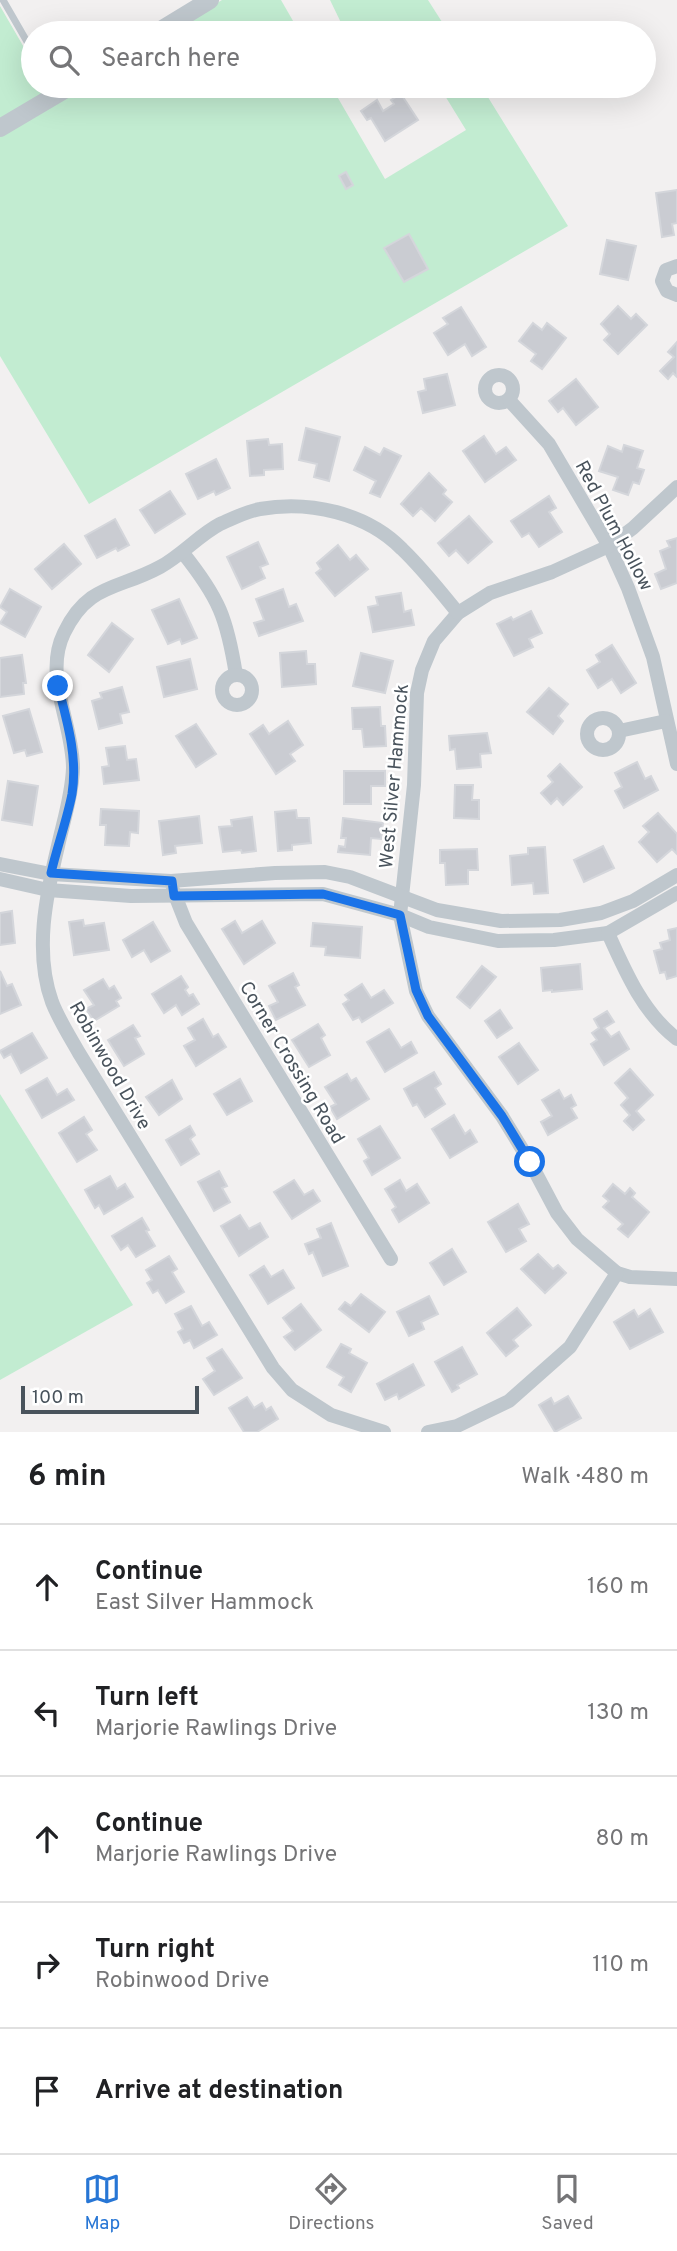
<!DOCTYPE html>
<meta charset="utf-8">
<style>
body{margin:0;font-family:Overpass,sans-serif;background:#f6f6f6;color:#202124}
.scale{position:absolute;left:21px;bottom:18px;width:178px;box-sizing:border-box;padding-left:7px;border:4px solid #49535c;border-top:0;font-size:19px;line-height:24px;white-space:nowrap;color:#49535c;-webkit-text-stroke:5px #fff;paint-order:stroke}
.stop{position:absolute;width:21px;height:21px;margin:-16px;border:5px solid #1a73e8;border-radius:50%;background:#fff}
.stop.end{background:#1a73e8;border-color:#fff;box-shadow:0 2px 7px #0008}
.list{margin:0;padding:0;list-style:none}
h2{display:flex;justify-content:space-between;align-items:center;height:91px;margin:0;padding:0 28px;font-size:30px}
h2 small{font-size:23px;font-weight:400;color:#757577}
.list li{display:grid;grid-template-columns:46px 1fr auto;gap:21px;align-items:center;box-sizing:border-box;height:126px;padding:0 28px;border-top:2px solid #e0e0e0}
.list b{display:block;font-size:26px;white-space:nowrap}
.list p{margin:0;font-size:23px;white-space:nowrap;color:#757577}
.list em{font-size:23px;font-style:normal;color:#757577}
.icon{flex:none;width:38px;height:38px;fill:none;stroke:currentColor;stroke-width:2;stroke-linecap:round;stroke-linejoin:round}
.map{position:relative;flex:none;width:677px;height:1432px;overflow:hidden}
.search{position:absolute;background:#fff;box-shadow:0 7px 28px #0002;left:21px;right:21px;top:21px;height:77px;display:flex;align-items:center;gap:18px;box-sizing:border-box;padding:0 24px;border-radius:38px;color:#757577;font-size:26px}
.sheet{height:721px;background:#fff}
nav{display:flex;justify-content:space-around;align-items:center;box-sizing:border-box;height:98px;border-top:2px solid #e0e0e0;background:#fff;font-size:19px;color:#757577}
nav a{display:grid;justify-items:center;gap:4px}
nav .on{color:#2776d5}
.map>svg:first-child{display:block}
.green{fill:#c2ecd1}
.building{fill:#caccd2;stroke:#d4d6db;stroke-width:2}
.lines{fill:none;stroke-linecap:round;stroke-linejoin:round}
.service{stroke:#bfc7cd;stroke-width:7}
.minor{stroke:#bfc7cd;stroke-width:14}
.tertiary{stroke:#bfc7cd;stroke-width:18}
.route{stroke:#1a73e8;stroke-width:9}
.labels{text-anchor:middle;stroke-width:5;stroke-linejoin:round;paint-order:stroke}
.street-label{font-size:19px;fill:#49535c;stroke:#fff}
</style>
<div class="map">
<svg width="677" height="1432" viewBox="0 0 677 1432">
<rect width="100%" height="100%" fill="#f2f0f0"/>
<g class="green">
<polygon points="222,0 281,0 300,33 168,33"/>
<polygon points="330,0 428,0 449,33 346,33"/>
<polygon points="0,6 33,63 33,86 47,86 48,88 60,86 0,121"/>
<polygon points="83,86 331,86 385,179 466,130 439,86 481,86 568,226 89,504 0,356 0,135"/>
<polygon points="0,1094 133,1305 0,1380"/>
</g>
<g class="building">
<polygon points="401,94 418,120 385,141 371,118 367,120 361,111 377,100 383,111 394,104 391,100"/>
<polygon points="346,172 353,185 346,189 339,176"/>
<polygon points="677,190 677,223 672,224 674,235 662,237 656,193"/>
<polygon points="409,234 428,269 404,282 384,248"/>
<polygon points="607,240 636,246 628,280 600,274"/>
<polygon points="618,306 631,319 636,314 647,325 618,354 604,340 610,334 601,324"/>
<polygon points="461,307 486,347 472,356 465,344 448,355 434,333 448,324 443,318"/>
<polygon points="533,323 542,330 547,323 566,338 542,369 531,361 536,354 519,341"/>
<polygon points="677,342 677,377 673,373 668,379 660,371 674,357 668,352"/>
<polygon points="447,374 455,405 423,413 418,392 426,390 424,379"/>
<polygon points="576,379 598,407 576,425 563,408 558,412 549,401"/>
<polygon points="306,428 340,437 329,481 314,477 317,464 299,460"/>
<polygon points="484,436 496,454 506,447 516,460 485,482 463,451"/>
<polygon points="268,439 269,445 282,444 283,469 264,470 264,475 250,476 247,441"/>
<polygon points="624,445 643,451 637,468 644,470 639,484 633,482 628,495 613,490 618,477 599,471 608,446 622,452"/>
<polygon points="365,447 380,455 384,448 401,456 380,497 370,493 376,481 354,470"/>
<polygon points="216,459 230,488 216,495 214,491 198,499 186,474"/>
<polygon points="429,473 446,490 443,494 452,502 435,521 421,508 413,516 401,504"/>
<polygon points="170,491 185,514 155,533 140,510"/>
<polygon points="549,496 556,508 549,512 562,532 539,547 529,533 522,537 511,521"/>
<polygon points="469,516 492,542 468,563 456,550 449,556 438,543"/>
<polygon points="115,519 129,545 118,551 116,548 97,558 85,536"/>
<polygon points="677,538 677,583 661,589 655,574 666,569 660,551 670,547 667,541"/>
<polygon points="258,542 268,564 260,567 265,578 242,589 227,557"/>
<polygon points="64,544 81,564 52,589 35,569"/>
<polygon points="338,545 350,560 356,555 368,569 335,596 316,573 321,569 317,563"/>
<polygon points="10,589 41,607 25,637 0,623 7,612 0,607"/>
<polygon points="283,589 289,607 296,604 303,621 259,636 254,623 264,620 256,599"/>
<polygon points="401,593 404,612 411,610 414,625 373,632 368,607 378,605 376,597"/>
<polygon points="179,599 197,638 182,644 180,639 168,644 152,610"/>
<polygon points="531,611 542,633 529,639 533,647 514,656 497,624 511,617 513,620"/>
<polygon points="112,623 133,639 109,672 88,655"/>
<polygon points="612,645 636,683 621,693 612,679 598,688 587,670 600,662 596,655"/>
<polygon points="306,651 307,664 315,664 316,684 282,687 280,653"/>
<polygon points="361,653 393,661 385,693 353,686"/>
<polygon points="22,655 26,683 23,683 24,694 0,697 0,658"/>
<polygon points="190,659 197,689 164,697 157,667"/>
<polygon points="122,687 129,712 120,714 122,723 99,729 92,701 102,698 100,693"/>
<polygon points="549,688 568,704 558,716 563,721 553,734 527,712"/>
<polygon points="380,707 381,726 385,726 386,746 364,747 362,729 353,729 352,708"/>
<polygon points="29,709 42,752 27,756 25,750 14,753 3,716"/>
<polygon points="288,721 303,745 290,754 295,761 276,774 250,734 263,725 269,734"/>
<polygon points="196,724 216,754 196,767 176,736"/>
<polygon points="487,733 491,753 480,754 481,767 457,769 455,749 450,750 449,736"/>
<polygon points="125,746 127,760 136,759 139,780 104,784 102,767 109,766 106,748"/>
<polygon points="637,762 645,779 651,776 658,790 624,808 615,791 622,787 615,773"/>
<polygon points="560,764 582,787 563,805 557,798 551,804 541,793 553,782 548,776"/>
<polygon points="344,771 385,771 385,786 371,786 371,804 344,804"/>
<polygon points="8,781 38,786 32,825 2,820"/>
<polygon points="455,785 473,785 472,800 479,800 479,819 454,818"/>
<polygon points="101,809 139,811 138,833 130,832 129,846 105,845 106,825 100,825"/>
<polygon points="296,810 297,818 309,818 311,843 292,845 292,850 278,851 275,812"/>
<polygon points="658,813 677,834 677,854 672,849 657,862 639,842 649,832 643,826"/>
<polygon points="199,816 202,843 175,846 176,853 163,855 159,821"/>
<polygon points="252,817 256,851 242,853 241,850 223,852 219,827 232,826 231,820"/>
<polygon points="343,818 383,823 381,839 371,838 370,855 338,852 339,846 345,847 346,838 341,838"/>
<polygon points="603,846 614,868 584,882 574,860"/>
<polygon points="545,847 548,893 534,894 533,883 512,885 510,856 528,854 528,848"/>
<polygon points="477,849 478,870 468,870 468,884 446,885 445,863 440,863 440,850"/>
<polygon points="12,911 15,943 0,945 0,913"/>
<polygon points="83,920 84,926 104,923 109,950 74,955 69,922"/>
<polygon points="235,921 242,933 262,921 275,943 244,964 222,929"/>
<polygon points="153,922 170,951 151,962 144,950 132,957 123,940"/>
<polygon points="313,923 362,927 360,958 325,955 326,947 311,946"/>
<polygon points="677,928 677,976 667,979 665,972 660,973 654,951 662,949 660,943 670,940 668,930"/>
<polygon points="580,964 582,989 552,992 552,990 543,991 541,968"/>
<polygon points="482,966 496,977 470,1008 457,997"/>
<polygon points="0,971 7,986 12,984 21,1005 0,1014"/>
<polygon points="293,973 299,985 295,987 305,1005 276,1020 269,1006 278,1002 269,986"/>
<polygon points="181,976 188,987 185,990 189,996 193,994 199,1004 182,1015 176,1005 164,1013 152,994"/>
<polygon points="103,979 109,989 114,986 121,998 116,1001 119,1006 94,1021 86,1009 94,1005 84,990"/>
<polygon points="362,984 371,998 384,990 393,1003 362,1022 359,1017 353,1020 343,1004 349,1000 345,995"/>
<polygon points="500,1010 512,1028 497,1038 485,1021"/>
<polygon points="607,1011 614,1022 604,1028 611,1037 619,1032 629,1049 604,1065 591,1044 597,1040 592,1033 599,1028 594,1019"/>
<polygon points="203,1019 213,1037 218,1034 226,1047 196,1066 184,1046 195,1040 188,1028"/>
<polygon points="318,1024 325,1035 321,1038 330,1055 309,1067 292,1040"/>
<polygon points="133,1025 140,1036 135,1038 144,1054 124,1066 108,1040"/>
<polygon points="389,1029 401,1048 411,1042 417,1053 385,1072 367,1042"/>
<polygon points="32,1033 47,1058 21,1073 11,1054 4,1058 0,1051"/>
<polygon points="519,1043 538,1070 518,1084 499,1057"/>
<polygon points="630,1069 653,1095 636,1111 644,1120 633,1130 624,1121 630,1115 621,1105 628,1098 615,1083"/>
<polygon points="434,1072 441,1084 435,1088 445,1104 425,1117 417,1104 413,1106 404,1089"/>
<polygon points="347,1074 351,1081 356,1078 369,1099 337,1119 330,1107 336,1104 325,1087"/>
<polygon points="47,1078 57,1095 67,1089 74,1100 42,1118 26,1090"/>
<polygon points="240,1079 252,1101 227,1115 214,1094"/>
<polygon points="172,1080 182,1099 159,1115 146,1097"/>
<polygon points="559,1090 564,1099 571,1095 576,1105 571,1108 577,1118 548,1135 541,1122 552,1116 542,1100"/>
<polygon points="454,1115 465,1134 470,1130 477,1142 450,1158 432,1129"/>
<polygon points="84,1117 92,1130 86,1134 97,1150 77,1162 59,1133"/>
<polygon points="190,1126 195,1135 190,1139 199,1154 181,1165 166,1140"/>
<polygon points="380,1126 400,1158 372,1175 364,1161 369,1158 358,1139"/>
<polygon points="219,1171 227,1186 222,1188 230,1202 214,1211 198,1182"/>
<polygon points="110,1176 117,1189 125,1184 133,1197 104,1214 99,1205 95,1208 85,1190"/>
<polygon points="294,1180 304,1195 313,1190 320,1201 292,1219 274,1192"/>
<polygon points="400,1180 406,1191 417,1184 429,1203 399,1222 392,1210 396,1207 385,1189"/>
<polygon points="613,1184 625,1194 630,1188 635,1193 632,1197 649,1212 628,1237 618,1229 623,1224 603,1207 609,1201 603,1196"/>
<polygon points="518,1204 529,1224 519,1229 526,1241 506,1252 488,1222"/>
<polygon points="240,1215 249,1229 260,1223 268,1237 239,1256 221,1226"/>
<polygon points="142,1218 149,1230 146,1231 155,1246 136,1257 128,1245 121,1250 112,1236"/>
<polygon points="331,1223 348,1266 323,1276 313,1252 309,1254 305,1244 321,1238 317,1229"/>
<polygon points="452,1249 466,1272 444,1285 430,1263"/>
<polygon points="538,1254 553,1269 558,1265 566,1273 545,1293 521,1269"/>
<polygon points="169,1256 177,1269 172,1272 184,1292 166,1303 158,1290 153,1293 147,1283 152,1280 146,1270"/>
<polygon points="264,1266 271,1277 283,1270 294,1288 268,1304 250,1275"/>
<polygon points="361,1294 385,1312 369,1332 339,1309 345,1302 351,1306"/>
<polygon points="429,1296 438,1314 421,1322 424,1329 409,1336 397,1312"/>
<polygon points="301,1304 321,1330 295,1350 284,1337 293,1331 283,1318"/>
<polygon points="191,1306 202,1326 209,1322 217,1335 194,1348 190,1340 184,1343 178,1332 183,1329 175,1314"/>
<polygon points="517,1308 531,1325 513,1340 518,1346 506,1356 487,1333"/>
<polygon points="650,1309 663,1332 630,1349 614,1322 634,1310 638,1317"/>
<polygon points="341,1344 351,1349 349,1353 367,1363 351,1392 339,1385 344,1377 327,1367"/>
<polygon points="462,1347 477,1374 457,1385 459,1388 452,1392 435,1362"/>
<polygon points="222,1349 242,1378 214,1395 203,1379 215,1371 207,1358"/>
<polygon points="413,1364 424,1385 399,1399 397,1394 385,1400 377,1384"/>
<polygon points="568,1396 581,1418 555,1432 539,1405 551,1398 554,1404"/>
<polygon points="247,1397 254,1408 262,1403 266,1410 271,1407 278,1419 257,1432 244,1432 229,1408"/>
</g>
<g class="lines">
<polyline class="service" points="3,0 33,52"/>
<g class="minor">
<polyline points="677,266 666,270 662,281 667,291 677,295"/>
<circle cx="499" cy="389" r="14"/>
<polyline points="509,400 549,444 609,546 628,588 653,657 677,764"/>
<polyline points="677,487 633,528 609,546 552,572 490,593 458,613 434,641 422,670 417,693 414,785 400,915 416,991 428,1016 502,1116 530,1162 557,1213 577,1239 617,1273 630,1277 677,1279"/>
<path d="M183,553c36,45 44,65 53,122"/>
<circle cx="237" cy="690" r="15"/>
<circle cx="603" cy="734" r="16"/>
<polyline points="619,731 666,721"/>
<polyline points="0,864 51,874 171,881 275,873 325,872 350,877 437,910 501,921 560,920 601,913 633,901 677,875"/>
<polyline points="0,879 48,890 131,896 323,894 400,915 429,927 498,941 554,940 608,933 677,893"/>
<polyline points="173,890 186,923 391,1259"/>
<path d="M608,933c17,38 35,80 69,106"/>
<path d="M384,1432l-53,-17 -39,-25 -19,-22 -194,-315c-9,-16 -20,-33 -27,-51 -18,-50 -6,-106 6,-156 6,-27 14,-51 15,-78 0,-45 -30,-92 -9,-135 24,-50 54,-43 96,-66 22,-12 39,-32 60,-43 12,-5 27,-13 40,-15 49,-9 107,4 142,40 20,19 38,42 56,64"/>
<polyline points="428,1432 457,1426 509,1401 570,1347 617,1273"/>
</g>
<g class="tertiary">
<polyline points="156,33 210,0"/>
<polyline points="0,128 71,86"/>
</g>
</g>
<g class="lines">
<path class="route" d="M58,686c9,35 20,71 14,108 -5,26 -15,53 -21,79l121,8 2,15 149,-2 77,21 16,75 12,26 74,100 28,46"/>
</g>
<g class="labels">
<g class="street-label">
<text transform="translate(615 525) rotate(62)" y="7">Red Plum Hollow</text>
<text transform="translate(393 776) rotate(-85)" y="7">West Silver Hammock</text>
<text transform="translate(293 1062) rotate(59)" y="7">Corner Crossing Road</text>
<text transform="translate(111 1065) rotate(60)" y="7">Robinwood Drive</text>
</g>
</g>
</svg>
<div class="scale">100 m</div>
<div class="stop" style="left:530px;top:1162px"></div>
<div class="stop end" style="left:58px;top:686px"></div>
<div class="search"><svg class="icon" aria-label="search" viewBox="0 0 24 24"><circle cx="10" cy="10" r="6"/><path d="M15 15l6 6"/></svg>Search here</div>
</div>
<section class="sheet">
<h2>6 min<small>Walk · 480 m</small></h2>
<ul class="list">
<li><svg class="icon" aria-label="ahead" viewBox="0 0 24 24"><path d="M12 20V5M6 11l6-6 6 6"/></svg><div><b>Continue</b><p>East Silver Hammock</p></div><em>160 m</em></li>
<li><svg class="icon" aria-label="left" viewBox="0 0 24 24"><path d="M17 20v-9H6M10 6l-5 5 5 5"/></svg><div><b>Turn left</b><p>Marjorie Rawlings Drive</p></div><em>130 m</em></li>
<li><svg class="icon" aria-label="ahead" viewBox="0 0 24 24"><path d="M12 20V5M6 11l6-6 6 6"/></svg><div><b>Continue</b><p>Marjorie Rawlings Drive</p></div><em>80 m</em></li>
<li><svg class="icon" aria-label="right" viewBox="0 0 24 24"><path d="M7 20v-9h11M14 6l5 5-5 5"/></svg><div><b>Turn right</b><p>Robinwood Drive</p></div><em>110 m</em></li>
<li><svg class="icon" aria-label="arrive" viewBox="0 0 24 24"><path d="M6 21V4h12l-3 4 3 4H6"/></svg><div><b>Arrive at destination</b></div></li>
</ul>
</section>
<nav>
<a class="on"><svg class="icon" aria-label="map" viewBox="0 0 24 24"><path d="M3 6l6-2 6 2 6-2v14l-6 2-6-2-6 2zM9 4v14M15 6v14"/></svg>Map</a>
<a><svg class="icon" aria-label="directions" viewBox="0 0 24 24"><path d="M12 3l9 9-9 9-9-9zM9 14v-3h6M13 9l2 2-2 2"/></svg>Directions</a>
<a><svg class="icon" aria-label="saved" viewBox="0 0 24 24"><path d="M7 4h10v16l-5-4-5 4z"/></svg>Saved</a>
</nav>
